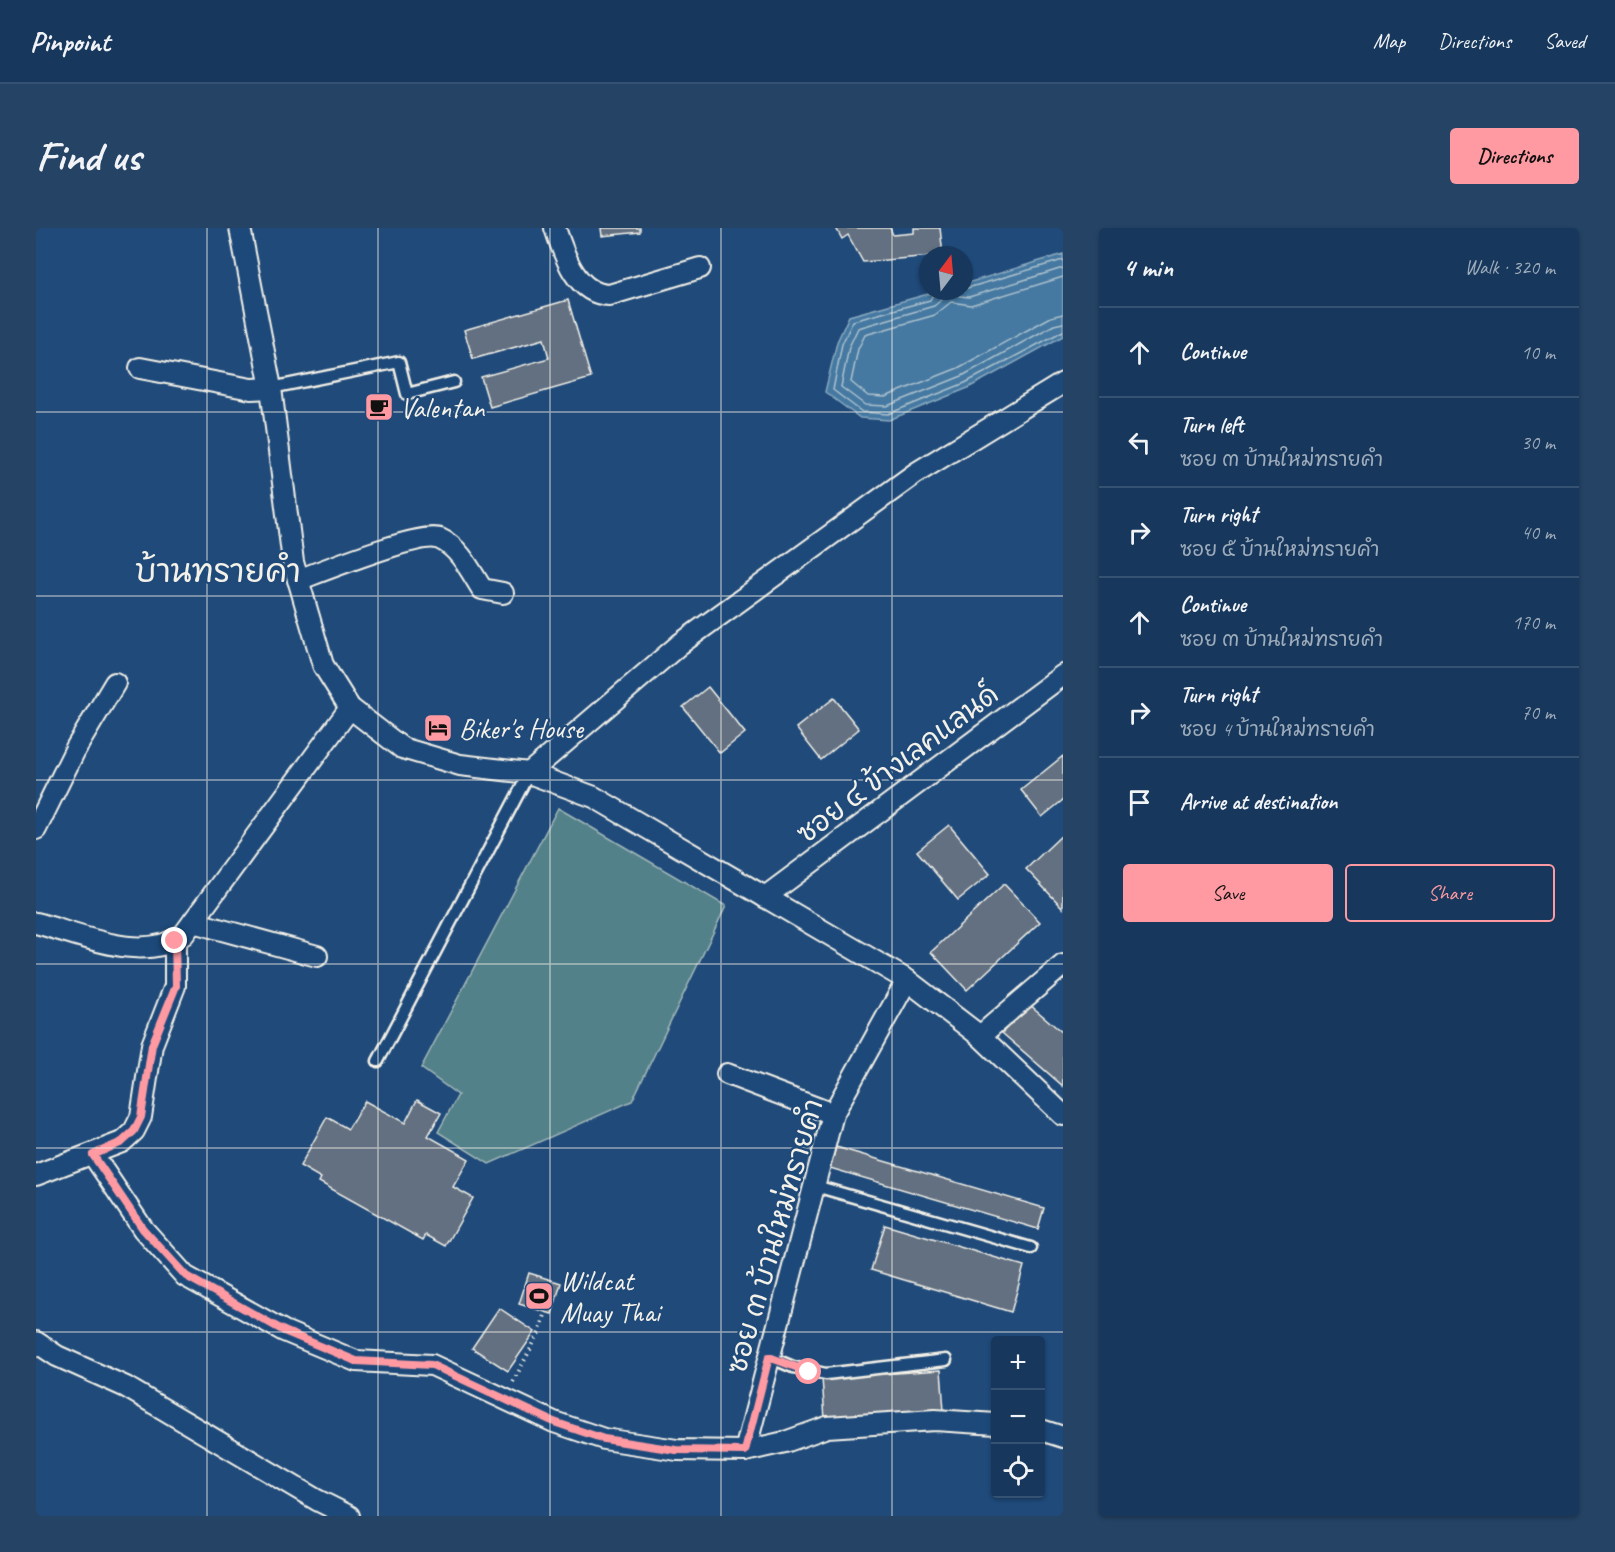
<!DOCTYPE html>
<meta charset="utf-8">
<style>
body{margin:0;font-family:Caveat,"Playpen Sans Thai",sans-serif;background:#244365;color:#f1f3f6}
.controls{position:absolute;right:18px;bottom:18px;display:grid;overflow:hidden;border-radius:6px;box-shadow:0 2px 4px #0004}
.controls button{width:54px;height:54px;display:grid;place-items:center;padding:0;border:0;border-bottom:2px solid #365272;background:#17385c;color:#f1f3f6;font:30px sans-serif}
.compass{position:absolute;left:883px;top:18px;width:54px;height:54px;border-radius:50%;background:#17385c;box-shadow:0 2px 4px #0004;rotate:16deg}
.stop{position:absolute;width:18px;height:18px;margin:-14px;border:4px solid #ff9aa2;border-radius:50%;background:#fff}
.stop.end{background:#ff9aa2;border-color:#fff;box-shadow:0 2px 6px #0008}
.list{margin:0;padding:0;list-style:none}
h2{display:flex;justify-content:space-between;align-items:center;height:78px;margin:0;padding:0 24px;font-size:26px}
h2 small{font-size:20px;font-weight:400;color:#9eacbb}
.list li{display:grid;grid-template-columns:39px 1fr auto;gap:18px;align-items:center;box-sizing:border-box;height:90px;padding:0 24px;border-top:2px solid #365272}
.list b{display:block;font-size:22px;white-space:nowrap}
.list p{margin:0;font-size:20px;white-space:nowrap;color:#9eacbb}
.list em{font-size:20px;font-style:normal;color:#9eacbb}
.actions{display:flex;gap:12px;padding:18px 24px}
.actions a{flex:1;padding:14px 0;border:2px solid #ff9aa2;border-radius:6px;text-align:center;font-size:21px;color:#ff9aa2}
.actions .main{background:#ff9aa2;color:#111}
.icon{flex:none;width:33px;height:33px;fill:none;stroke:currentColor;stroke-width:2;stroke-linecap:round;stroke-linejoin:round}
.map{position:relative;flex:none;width:1027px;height:1288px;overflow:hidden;border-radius:6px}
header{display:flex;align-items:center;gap:36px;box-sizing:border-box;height:84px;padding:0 30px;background:#17385c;border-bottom:2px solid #365272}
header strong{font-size:28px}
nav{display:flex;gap:33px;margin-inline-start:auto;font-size:21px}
.intro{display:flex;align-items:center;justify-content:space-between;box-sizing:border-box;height:144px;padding:0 36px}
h1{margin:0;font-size:42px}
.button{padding:15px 27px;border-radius:6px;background:#ff9aa2;color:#111;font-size:21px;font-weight:700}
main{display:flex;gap:36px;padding:0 36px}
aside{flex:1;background:#17385c;border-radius:6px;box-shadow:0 2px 4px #0004}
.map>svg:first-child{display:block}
.green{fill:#53818a;stroke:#a4b9b9;stroke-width:1.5}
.water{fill:#4579a2;stroke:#8ba9be;stroke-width:1.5}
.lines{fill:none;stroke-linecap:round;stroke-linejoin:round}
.shore{stroke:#aec1cc;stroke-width:1.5}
.building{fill:#626f81;stroke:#f4f1e8;stroke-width:1.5}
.service-casing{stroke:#f4f1e8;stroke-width:15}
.minor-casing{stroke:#f4f1e8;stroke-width:24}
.path{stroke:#f4f1e8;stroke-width:4;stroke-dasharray:1.5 4.5;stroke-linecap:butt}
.service{stroke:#1f4a7a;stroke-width:10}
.minor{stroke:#1f4a7a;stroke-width:20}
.route{stroke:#ff9aa2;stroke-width:8}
.grid{fill:none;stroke:#f4f1e8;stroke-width:1.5;stroke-opacity:0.55}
.labels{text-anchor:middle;stroke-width:4.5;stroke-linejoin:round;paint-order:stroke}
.poi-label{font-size:28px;fill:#f4f1e8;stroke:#1f4a7a;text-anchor:start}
.street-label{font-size:28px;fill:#f4f1e8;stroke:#1f4a7a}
.quarter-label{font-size:32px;fill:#f4f1e8;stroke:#1f4a7a}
</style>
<header>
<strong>Pinpoint</strong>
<nav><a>Map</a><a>Directions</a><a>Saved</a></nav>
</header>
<div class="intro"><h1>Find us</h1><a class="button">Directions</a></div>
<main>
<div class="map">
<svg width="1027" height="1288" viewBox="0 0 1027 1288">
<rect width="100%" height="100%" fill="#1f4a7a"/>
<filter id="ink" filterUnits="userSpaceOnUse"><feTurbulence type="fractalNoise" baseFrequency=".0167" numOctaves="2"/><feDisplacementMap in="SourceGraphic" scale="12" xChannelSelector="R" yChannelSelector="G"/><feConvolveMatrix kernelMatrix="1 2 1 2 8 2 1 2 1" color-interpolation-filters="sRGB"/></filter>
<g filter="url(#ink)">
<polygon class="green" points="522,580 690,678 596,873 453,936 402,904 422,867 385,840"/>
<polygon class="water" points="1027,26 1027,108 932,160 853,192 824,190 789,164 801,114 813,88 903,63 928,63 928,56"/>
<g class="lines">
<g class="shore">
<polyline points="1027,49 935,77 915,74 899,87 829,107 822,121 815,154 832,168 849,169 922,140 1015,89 1027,86"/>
<polyline points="928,61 1027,32"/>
<polyline points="899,63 894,72 817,93 806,116 797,162 826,184 852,186 929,155 1027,103"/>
<polyline points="907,63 904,73 898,78 822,100 813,119 805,159 829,177 851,178 926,148 1018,97 1027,95"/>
<polyline points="917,63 924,68 933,69 1027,40"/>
</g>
</g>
<g class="building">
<polygon points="565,0 604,0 604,4 566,8"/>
<polygon points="800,0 854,0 857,7 878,5 878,0 904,0 907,27 827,34 812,7 806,11"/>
<polygon points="532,72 555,150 454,179 445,149 513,130 508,111 437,131 428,102"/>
<polygon points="672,459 709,505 684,525 647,479"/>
<polygon points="798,470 823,501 785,532 760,500"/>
<polygon points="1027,528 1027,572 1006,589 985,562"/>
<polygon points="913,597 954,646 922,672 881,623"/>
<polygon points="1027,606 1027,680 990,641"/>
<polygon points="968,656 1004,694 931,762 895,724"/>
<polygon points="993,776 1027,805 1027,858 966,805"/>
<polygon points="381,872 405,885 392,908 433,931 417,959 437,970 410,1018 390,1007 387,1012 283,954 285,950 264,938 291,889 312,901 329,873 369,895"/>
<polygon points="800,919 1008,980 1002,1001 794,940"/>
<polygon points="849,997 988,1038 975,1084 835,1042"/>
<polygon points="493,1045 525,1055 516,1086 483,1076"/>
<polygon points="463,1080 499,1104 472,1143 436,1120"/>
<polygon points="905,1142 908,1183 789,1191 786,1150"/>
</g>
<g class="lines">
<g class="service-casing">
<g id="service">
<polyline points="235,160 363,134 371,166 418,154"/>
<polyline points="342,833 493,545"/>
<polyline points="776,957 995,1020"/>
<polyline points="733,1129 757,1139 790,1146 910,1132"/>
</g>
</g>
<g class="minor-casing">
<g id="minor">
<polyline points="204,0 235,160 257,334 287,437 314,480 366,520 424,537 493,545 558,569 871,752 944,808 1027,887"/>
<path d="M519,0c9,27 21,66 54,67l91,-27"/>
<polyline points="104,140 215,161 235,160"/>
<path d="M262,352c24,-9 124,-49 142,-41 20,9 31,33 42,50l21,4"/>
<polyline points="493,545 644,416 880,245 1027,155"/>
<polyline points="0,601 40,520 79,455"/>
<polyline points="729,669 1027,447"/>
<polyline points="157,694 281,728"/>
<path d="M0,695c43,11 108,42 148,11l166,-226"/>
<polyline points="944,808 1027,737"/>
<polyline points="691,846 797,886"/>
<polyline points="57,927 107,1001 149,1048 248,1103 320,1133 396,1137 518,1194 568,1211 641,1222 709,1223 749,1214 791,1199 899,1192 960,1196"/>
<polyline points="0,947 86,914 98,903 105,889 116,817 139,758 139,713"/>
<polyline points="0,1114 21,1128 90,1159 281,1272 313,1288"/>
<polyline points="1005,1202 1027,1209"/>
<polyline points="709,1223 797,886 871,752"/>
</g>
</g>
<polyline class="path" points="477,1154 503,1105 510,1084"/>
<use href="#service" class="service"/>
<use href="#minor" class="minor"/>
</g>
</g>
<g class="lines" filter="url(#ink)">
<polyline class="route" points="139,713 140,758 116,817 105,889 98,903 86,914 57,927 107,1001 150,1048 248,1103 320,1133 396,1137 518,1194 568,1211 640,1222 709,1223 733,1129 773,1144"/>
</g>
<path class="grid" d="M171,0v1288M342,0v1288M514,0v1288M685,0v1288M856,0v1288M0,184h1027M0,368h1027M0,552h1027M0,736h1027M0,920h1027M0,1104h1027"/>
<defs>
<g id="cafe-square" transform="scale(1.5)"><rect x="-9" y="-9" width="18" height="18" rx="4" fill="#ff9aa2" stroke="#1f4a7a"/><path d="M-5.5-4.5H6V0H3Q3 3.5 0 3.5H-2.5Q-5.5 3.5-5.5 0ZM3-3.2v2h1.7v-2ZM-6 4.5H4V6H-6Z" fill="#111"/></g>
<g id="hotel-square" transform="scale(1.5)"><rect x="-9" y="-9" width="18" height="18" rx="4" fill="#ff9aa2" stroke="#1f4a7a"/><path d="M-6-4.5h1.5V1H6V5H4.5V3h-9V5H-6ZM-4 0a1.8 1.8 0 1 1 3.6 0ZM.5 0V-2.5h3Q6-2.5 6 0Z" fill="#111"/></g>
<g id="stadium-square" transform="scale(1.5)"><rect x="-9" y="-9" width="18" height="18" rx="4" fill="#ff9aa2" stroke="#1f4a7a"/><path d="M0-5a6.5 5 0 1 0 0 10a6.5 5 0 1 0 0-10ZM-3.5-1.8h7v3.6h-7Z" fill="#111"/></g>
</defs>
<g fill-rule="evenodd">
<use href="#cafe-square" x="343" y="179"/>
<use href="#hotel-square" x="402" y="500"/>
<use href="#stadium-square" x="503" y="1068"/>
</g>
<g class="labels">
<g class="poi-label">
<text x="364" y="189">Valentan</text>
<text x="423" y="510">Biker's House</text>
<text x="524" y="1062">Wildcat<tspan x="524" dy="32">Muay Thai</tspan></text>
</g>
<g class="street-label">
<text transform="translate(861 535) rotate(-37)" y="10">ซอย ๔ ข้างเลคแลนด์</text>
<text transform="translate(738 1008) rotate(-74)" y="10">ซอย ๓ บ้านใหม่ทรายคำ</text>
</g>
<g class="quarter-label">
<text x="182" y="354">บ้านทรายคำ</text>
</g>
</g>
</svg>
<div class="controls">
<button>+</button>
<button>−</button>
<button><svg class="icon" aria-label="locate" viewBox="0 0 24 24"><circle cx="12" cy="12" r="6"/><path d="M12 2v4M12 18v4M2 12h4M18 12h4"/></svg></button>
</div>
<svg class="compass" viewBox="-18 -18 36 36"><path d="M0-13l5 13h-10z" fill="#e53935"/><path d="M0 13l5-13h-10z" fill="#9eacbb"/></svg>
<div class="stop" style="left:773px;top:1144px"></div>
<div class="stop end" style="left:139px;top:713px"></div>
</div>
<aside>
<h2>4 min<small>Walk · 320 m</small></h2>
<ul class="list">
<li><svg class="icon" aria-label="ahead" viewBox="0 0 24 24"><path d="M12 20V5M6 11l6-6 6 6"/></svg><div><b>Continue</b></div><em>10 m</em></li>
<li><svg class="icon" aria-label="left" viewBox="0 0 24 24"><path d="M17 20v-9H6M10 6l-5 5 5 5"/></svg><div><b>Turn left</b><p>ซอย ๓ บ้านใหม่ทรายคำ</p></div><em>30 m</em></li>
<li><svg class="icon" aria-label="right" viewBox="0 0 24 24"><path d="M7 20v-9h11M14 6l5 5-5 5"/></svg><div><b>Turn right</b><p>ซอย ๕ บ้านใหม่ทรายคำ</p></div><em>40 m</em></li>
<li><svg class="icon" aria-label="ahead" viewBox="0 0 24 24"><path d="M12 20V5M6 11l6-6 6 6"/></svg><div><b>Continue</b><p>ซอย ๓ บ้านใหม่ทรายคำ</p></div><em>170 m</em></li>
<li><svg class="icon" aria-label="right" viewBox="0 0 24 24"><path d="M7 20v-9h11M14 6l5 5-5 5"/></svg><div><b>Turn right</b><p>ซอย 4 บ้านใหม่ทรายคำ</p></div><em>70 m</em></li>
<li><svg class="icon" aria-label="arrive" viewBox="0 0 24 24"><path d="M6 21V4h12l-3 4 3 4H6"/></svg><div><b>Arrive at destination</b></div></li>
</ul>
<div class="actions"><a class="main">Save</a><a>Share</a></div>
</aside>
</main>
